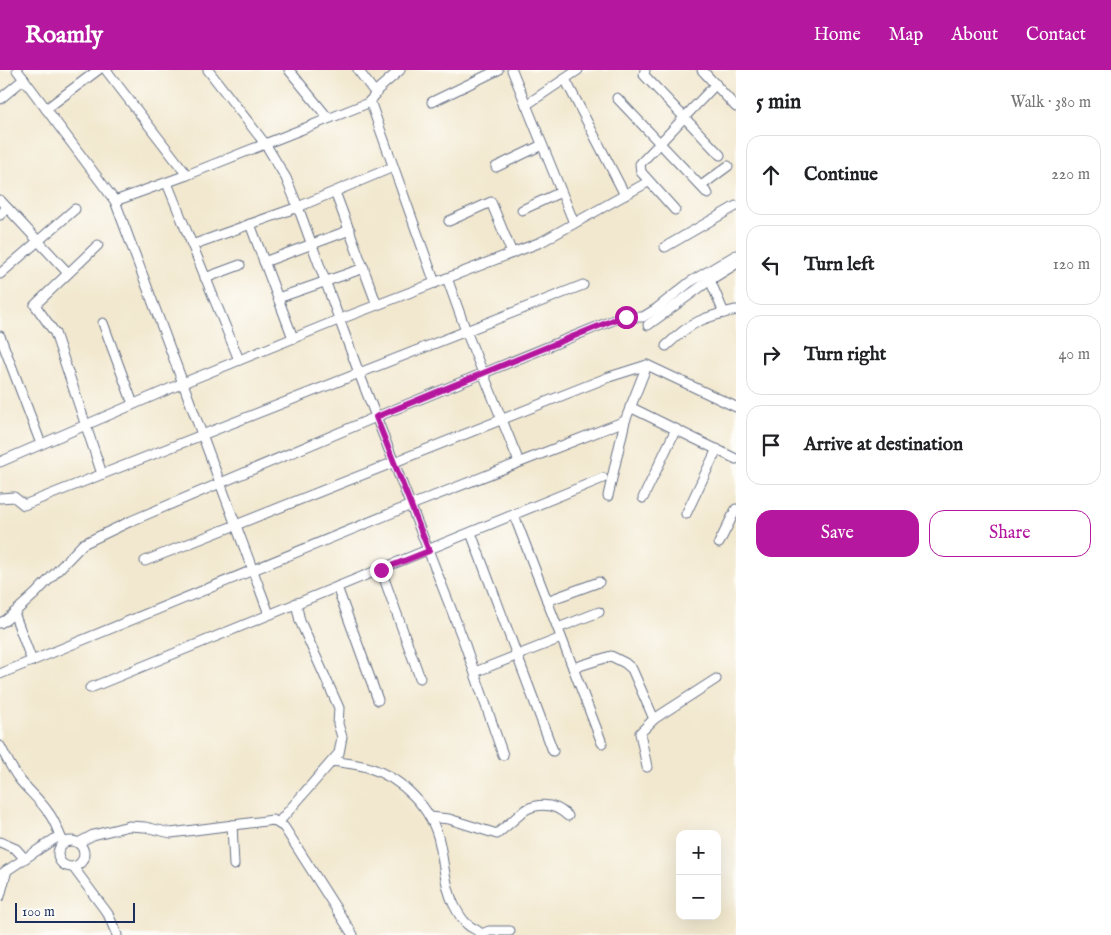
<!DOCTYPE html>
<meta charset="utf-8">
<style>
body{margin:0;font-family:"IM FELL English",serif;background:#f6f6f6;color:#202124}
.controls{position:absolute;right:15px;bottom:15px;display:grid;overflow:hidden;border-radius:10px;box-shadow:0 5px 20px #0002}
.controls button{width:45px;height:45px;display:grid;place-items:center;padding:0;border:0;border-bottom:1px solid #e0e0e0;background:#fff;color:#202124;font:25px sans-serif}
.scale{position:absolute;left:15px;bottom:12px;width:120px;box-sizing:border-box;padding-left:5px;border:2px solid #1b2f5e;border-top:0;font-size:14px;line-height:18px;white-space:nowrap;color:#1b2f5e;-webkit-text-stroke:4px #fdfcf7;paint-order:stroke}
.stop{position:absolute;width:15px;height:15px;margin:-11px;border:4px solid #b5179e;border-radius:50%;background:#fff}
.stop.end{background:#b5179e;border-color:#fff;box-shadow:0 1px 5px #0008}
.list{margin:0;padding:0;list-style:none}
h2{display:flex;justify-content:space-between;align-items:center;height:65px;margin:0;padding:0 20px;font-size:21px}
h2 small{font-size:16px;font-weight:400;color:#757577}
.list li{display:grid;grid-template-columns:32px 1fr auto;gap:15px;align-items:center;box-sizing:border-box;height:80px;margin:0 10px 10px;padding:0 10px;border:1px solid #e0e0e0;border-radius:15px}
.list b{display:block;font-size:19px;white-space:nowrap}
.list em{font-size:16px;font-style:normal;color:#757577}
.actions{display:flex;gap:10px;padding:15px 20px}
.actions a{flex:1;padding:11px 0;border:1px solid #b5179e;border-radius:15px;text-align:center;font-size:18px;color:#b5179e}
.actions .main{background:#b5179e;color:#fff}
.icon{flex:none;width:28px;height:28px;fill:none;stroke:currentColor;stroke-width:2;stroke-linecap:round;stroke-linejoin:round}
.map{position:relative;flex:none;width:736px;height:865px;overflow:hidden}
header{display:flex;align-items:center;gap:30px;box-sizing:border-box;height:70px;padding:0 25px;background:#b5179e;color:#fff}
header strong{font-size:24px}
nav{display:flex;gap:28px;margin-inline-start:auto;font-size:18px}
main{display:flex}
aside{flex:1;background:#fff}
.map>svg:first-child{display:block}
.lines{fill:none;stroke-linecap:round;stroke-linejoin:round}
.minor-casing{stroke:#667086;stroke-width:11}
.minor{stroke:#fff;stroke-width:9}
.route{stroke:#b5179e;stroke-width:6}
</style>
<header>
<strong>Roamly</strong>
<nav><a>Home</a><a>Map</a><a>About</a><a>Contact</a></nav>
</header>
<main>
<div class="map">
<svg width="736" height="865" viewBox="0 0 736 865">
<rect width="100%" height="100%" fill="#fdfcf7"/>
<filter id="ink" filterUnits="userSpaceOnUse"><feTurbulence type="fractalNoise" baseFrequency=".02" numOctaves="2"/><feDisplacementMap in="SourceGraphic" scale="10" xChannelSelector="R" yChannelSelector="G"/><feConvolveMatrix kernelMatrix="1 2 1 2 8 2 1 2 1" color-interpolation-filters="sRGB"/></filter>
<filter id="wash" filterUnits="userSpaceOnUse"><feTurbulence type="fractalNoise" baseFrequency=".0096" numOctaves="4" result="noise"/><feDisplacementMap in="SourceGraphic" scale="20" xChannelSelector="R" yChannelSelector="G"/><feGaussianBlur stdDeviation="1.12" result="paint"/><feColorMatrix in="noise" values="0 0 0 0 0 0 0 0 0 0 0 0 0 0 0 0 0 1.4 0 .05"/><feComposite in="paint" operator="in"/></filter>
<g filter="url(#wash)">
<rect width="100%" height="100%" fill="#f2e8cf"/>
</g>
<g filter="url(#ink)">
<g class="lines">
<g class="minor-casing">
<g id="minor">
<polyline points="17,0 115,131 269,544"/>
<polyline points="106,0 187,105"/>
<polyline points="208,0 266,75 286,108 298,137 359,303 464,572 503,685"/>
<polyline points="289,0 328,48"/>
<polyline points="512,0 574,153"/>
<polyline points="645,0 644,5 720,85"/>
<polyline points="702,0 736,37"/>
<polyline points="565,9 625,125"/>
<polyline points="375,22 400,0"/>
<polyline points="617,28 708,124"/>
<polyline points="0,29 24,9"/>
<polyline points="370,31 435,213"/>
<polyline points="432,32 498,0"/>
<polyline points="526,35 578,0"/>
<polyline points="46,39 98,0"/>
<polyline points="496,97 542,75"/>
<polyline points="167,113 239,290"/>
<polyline points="701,116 728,96"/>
<polyline points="335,122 377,235"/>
<polyline points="0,130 68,203"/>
<polyline points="115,131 187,105 368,33 376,24 358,0"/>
<polyline points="522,140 561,122"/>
<polyline points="675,140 641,102 640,94 716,14"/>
<polyline points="0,145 7,138"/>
<polyline points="449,151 491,132 512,183"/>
<polyline points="250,154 293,268"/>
<polyline points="98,175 35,235 55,263 102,404"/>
<polyline points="192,175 298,137 393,97"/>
<polyline points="665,177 736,136"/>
<polyline points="264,192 350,160"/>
<polyline points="0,204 75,139"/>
<polyline points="205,208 240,195"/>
<polyline points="447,208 466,261 519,392"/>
<polyline points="710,210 724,243"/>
<polyline points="278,228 364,198"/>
<polyline points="103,253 133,334"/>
<polyline points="648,255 710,210 736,194"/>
<polyline points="0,266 41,374"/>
<path d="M666,276c25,-24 37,-29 70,-36"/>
<polyline points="630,337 736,389"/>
<polyline points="0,392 183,313 338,250 541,172 648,112"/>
<polyline points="608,426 625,351 647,295"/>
<polyline points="0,428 14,427 24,435 583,215"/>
<polyline points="643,428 676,359"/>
<polyline points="686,444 717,379"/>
<polyline points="514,445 602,673"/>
<polyline points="471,463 553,681"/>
<polyline points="719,473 736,439"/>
<polyline points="145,491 609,307 647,295 736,337"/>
<polyline points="381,500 420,608"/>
<polyline points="337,517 378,630"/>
<polyline points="547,531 599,512"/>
<polyline points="14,543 32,591"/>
<polyline points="0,553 6,550 35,524 83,474 131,451 376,347 616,249 626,247 643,247 656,239 690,212 736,185"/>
<polyline points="558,558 599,542"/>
<polyline points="573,598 611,586 625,593 632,599 654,649"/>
<polyline points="475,602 561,568"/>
<polyline points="0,604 411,435 625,351"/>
<polyline points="90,618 603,408"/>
<path d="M0,676c6,11 12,24 20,34 9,11 20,20 28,32 8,10 10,21 16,31"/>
<path d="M333,691c11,2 23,3 34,6 35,11 66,41 73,78 4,19 5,41 14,60 3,6 7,14 13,19 5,5 11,5 15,11"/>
<polyline points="647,697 640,663 654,649 716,609"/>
<path d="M430,747l19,2 48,15 28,-24c16,-8 30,-6 43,6"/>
<polyline points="278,753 339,683 342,667 338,654 339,638 300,551 296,533"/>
<polyline points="232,755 234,795"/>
<circle cx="71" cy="784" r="13"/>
<polyline points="0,772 16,779 24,788"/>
<polyline points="78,773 93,765 129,756 145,757 171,763 273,750 284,757 353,865"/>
<polyline points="73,797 108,844 117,865"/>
<polyline points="0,805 59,766"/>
<polyline points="0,826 7,800"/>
<polyline points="482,864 489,861 510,861"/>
</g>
</g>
<use href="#minor" class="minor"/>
</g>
</g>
<g class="lines" filter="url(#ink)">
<polyline class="route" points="381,500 429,481 376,347 616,249 626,247"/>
</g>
</svg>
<div class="controls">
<button>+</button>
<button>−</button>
</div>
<div class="scale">100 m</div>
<div class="stop" style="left:626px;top:247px"></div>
<div class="stop end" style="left:381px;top:500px"></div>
</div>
<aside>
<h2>5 min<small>Walk · 380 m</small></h2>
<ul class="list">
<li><svg class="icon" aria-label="ahead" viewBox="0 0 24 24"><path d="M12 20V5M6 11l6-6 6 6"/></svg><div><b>Continue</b></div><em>220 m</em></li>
<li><svg class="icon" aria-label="left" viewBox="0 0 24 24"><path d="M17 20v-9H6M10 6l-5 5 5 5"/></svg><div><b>Turn left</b></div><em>120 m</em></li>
<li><svg class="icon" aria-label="right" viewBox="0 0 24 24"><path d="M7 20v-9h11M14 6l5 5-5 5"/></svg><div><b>Turn right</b></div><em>40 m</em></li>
<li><svg class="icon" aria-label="arrive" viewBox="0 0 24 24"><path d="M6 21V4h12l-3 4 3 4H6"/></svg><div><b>Arrive at destination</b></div></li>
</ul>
<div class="actions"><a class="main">Save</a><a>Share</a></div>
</aside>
</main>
